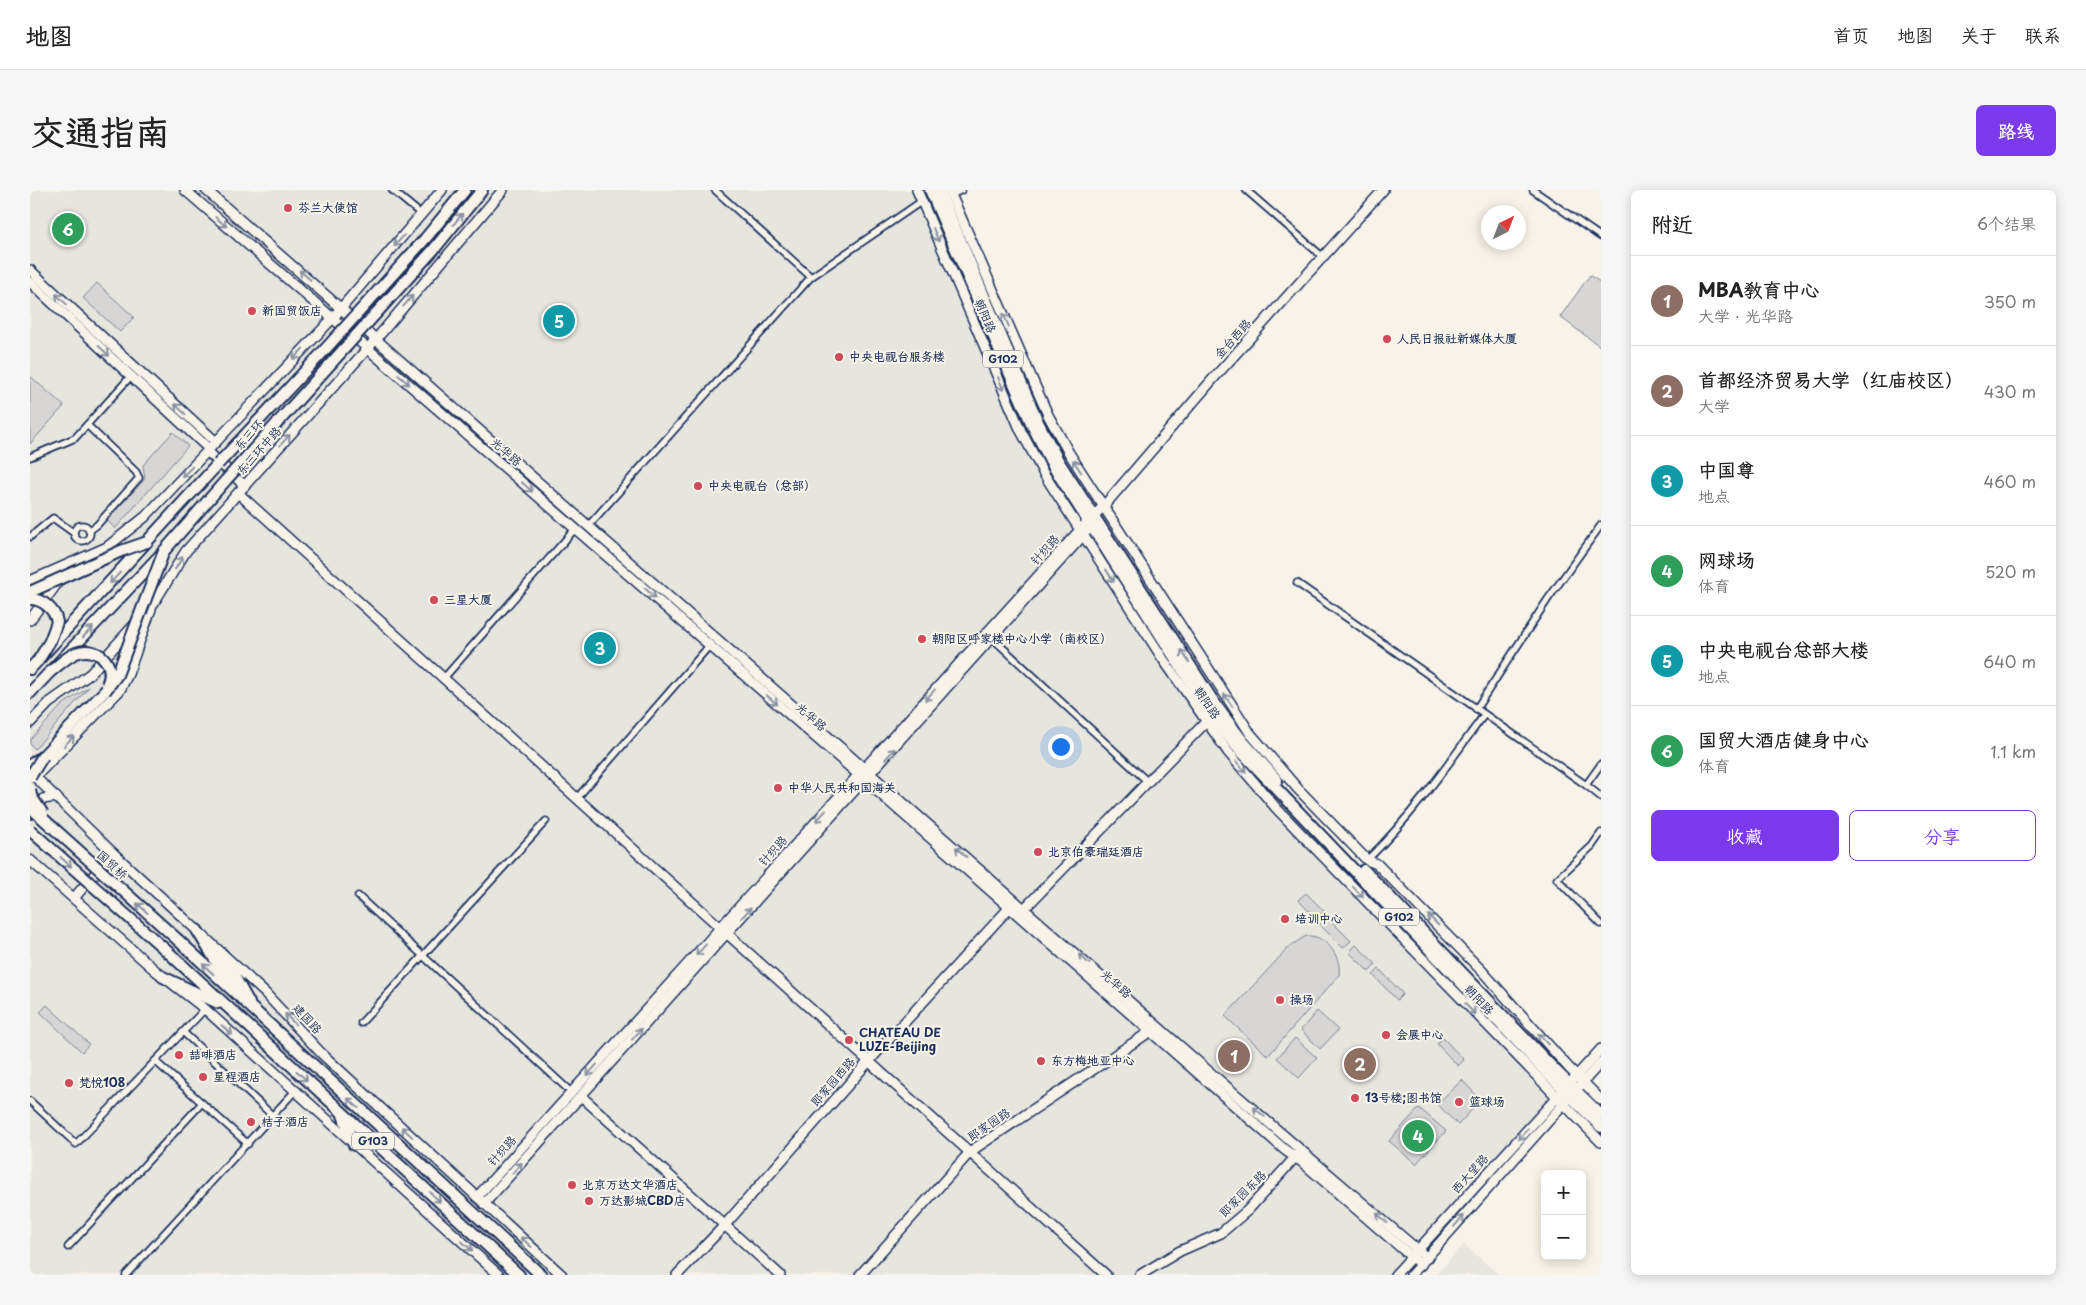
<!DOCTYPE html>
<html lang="zh">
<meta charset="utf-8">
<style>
body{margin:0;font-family:"Playpen Sans","LXGW WenKai TC",sans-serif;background:#f6f6f6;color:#222}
.controls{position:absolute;right:15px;bottom:15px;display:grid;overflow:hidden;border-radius:8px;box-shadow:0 2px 12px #0003}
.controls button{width:45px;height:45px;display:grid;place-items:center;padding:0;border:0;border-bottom:1px solid #e0e0e0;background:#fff;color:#222;font:25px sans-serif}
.compass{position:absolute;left:1451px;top:15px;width:45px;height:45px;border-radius:50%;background:#fff;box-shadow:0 2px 12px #0003;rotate:42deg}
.you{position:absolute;left:1030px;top:556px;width:18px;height:18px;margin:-12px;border:4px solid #fff;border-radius:50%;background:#1a73e8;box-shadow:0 0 0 8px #1a73e833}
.badge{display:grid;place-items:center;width:32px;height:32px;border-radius:50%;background:#7c3aed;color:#fff;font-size:16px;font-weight:700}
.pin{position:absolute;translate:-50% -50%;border:2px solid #fff;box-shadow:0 1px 5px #0006}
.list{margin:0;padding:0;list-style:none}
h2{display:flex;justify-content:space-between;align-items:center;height:65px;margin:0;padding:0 20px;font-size:21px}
h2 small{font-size:16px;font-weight:400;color:#767676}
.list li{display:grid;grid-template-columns:32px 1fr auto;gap:15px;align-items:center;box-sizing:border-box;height:90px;padding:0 20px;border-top:1px solid #e0e0e0}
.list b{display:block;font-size:19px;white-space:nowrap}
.list p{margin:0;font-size:16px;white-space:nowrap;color:#767676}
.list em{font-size:16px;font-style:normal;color:#767676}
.actions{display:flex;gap:10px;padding:15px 20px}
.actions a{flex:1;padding:11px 0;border:1px solid #7c3aed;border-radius:8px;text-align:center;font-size:18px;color:#7c3aed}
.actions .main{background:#7c3aed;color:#fff}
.map{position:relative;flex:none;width:1571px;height:1085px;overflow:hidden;border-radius:8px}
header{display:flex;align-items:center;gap:30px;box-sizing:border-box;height:70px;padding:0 25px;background:#fff;border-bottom:1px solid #e0e0e0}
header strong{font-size:24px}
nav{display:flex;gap:28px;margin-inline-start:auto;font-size:18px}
.intro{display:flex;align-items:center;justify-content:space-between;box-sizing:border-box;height:120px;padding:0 30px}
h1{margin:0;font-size:35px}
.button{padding:12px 22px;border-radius:8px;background:#7c3aed;color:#fff;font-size:18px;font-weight:700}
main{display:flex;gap:30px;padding:0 30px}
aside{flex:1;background:#fff;border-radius:8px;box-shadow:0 2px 12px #0003}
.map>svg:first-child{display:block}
.built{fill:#e6e5de}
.green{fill:#d7d6d4;stroke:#798299}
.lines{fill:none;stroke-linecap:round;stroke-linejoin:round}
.street-casing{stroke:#1b2f5e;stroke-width:9}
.secondary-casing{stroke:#1b2f5e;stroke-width:12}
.primary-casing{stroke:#1b2f5e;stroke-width:12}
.highway-casing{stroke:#1b2f5e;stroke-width:14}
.street{stroke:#f7f3e8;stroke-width:5.5}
.secondary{stroke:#f7f3e8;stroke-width:9}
.primary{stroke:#f7f3e8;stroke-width:9}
.highway{stroke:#f7f3e8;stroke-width:10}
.highway-bridge-casing{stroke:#1b2f5e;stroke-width:14;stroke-linecap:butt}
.highway-bridge{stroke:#f7f3e8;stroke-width:10}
.oneway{stroke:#8991a3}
.poi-dot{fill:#d1495b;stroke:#f7f3e8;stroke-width:2}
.labels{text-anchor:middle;stroke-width:4;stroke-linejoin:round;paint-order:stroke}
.shield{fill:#f7f3e8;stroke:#5d6a87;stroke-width:1}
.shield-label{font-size:11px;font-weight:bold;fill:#1b2f5e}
.poi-label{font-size:12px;font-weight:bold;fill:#1b2f5e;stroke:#f7f3e8;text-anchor:start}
.street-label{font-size:12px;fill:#1b2f5e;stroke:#f7f3e8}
</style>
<header>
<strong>地图</strong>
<nav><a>首页</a><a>地图</a><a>关于</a><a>联系</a></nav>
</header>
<div class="intro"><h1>交通指南</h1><a class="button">路线</a></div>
<main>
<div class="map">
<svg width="1571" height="1085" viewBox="0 0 1571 1085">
<rect width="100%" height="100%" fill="#f7f3e8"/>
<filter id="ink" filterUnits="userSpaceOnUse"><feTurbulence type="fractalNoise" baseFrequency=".02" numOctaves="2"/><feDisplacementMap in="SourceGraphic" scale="10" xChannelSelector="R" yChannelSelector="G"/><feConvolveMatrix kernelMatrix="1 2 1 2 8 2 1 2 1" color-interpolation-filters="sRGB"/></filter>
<g filter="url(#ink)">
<g class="built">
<polygon points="0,0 914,0 1065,326 1189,525 1539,906 1373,1085 0,1085"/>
<polygon points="1434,1054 1469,1085 1406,1085"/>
</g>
<g class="green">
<polygon points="1560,85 1571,93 1571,157 1530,127"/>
<polygon points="67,93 104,127 90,142 53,108"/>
<polygon points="0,186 34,216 0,254"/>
<polygon points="143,242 158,256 85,339 77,330 115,289 113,275"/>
<polygon points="59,497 5,559 0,554 0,550 32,515"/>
<polygon points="1276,703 1294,721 1286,728 1268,710"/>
<polygon points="1296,726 1321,751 1313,758 1289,734"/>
<path d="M1276,746c19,-2 36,20 33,39l-71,81 -43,-40 65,-70z"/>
<polygon points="1326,755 1346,774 1339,782 1319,762"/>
<polygon points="1349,779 1373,804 1367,810 1343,785"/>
<polygon points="17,815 59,854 52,862 10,822"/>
<polygon points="1287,821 1308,840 1290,859 1271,840"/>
<polygon points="1265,848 1287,868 1269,888 1247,868"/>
<polygon points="1413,848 1434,870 1428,876 1407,854"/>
<polygon points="1432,890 1451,910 1428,935 1407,914"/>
<polygon points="1389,918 1416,941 1386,974 1359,951"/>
</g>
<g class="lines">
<g class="street-casing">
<g id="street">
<polyline points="362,0 392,25"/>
<polyline points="685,0 781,87"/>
<polyline points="1216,0 1293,67"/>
<polyline points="1503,0 1571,47"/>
<polyline points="921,5 932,0"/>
<polyline points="57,235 106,282 109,288 67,335 59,341"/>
<polyline points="0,267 45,248 101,186"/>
<polyline points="559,335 781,87 892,11"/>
<circle cx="52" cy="343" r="8"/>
<polyline points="0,347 23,328 44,343"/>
<polyline points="1267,393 1556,595 1571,574"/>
<polyline points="960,446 1118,592"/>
<polyline points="414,488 545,339"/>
<polyline points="1446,519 1518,409 1571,335"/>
<polyline points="1556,595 1571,607"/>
<polyline points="547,608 680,455"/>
<polyline points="1571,643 1562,656 1527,689 1571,734"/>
<path d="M1337,670c45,-44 80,-94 117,-145"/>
<polyline points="328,706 542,903"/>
<polyline points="331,833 516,631"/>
<polyline points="153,842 243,926"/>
<polyline points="125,871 218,954"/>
<polyline points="0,911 46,954 175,819"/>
<polyline points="38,1057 172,913"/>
<polyline points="96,1085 265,901"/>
</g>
</g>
<g class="secondary-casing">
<g id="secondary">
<polyline points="155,0 829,585 1255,960 1272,972 1391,1075"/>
<polyline points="176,0 1176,879 1397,1068"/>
<polyline points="887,0 991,241 1014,284 1133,469 1198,562 1247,619 1571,952"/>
<polyline points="919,0 1018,225 1039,263 1220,543 1267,598 1337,670 1347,674 1453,782 1539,878 1571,910"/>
<polyline points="0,80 186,252"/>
<polyline points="0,92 179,259"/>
<polyline points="177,261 215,296"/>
<polyline points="208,303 1076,1085"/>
<polyline points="0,391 77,357 115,327 302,129 412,0"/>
<polyline points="0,430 32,387"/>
<polyline points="0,533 19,513 60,484 123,414 156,361 347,148 473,0"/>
<polyline points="0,582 83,663 235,803 292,864 532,1085"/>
<polyline points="5,587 90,500 98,484 121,419"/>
<polyline points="0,624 13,609 26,607"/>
<polyline points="0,670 126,781 175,819 469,1085"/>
<polyline points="44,708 83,663"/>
<polyline points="995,718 1175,533"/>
<polyline points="551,906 750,1085"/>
<polyline points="447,1007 1058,331 1073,317 1183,189 1353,0"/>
<polyline points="454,1014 1056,342"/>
<polyline points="647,1085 694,1036 839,871 980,717"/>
<polyline points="830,1085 941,961 1124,839"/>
<polyline points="1110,1085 1150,1061 1191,1043 1218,1020 1269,963"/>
</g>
</g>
<g class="primary-casing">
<g id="primary">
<polyline points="1365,1085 1571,859"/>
<polyline points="1381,1085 1571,872"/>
</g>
</g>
<g class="highway-casing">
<g id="highway">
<polyline points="900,0 1002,235 1023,276 1178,520 1205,555 1518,884 1571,937"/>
<polyline points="909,0 1008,232 1029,272 1185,514 1212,550 1247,590"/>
<polyline points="395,49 435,0"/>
<polyline points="405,58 452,0"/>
<polyline points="0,479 188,274"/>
<polyline points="0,503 134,361 196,290"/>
<polyline points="0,575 13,566 75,501"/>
<polyline points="1334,680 1523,878 1571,925"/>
<polyline points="167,740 201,796"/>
<polyline points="148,750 511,1085"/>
<polyline points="138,762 489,1085"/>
<polyline points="192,764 219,813"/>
<polyline points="133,787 188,813"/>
<polyline points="313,925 324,955"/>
</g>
</g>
<use href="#street" class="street"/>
<use href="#secondary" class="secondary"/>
<use href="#primary" class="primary"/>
<use href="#highway" class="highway"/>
<g class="highway-bridge-casing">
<g id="highway-bridge">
<polyline points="188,274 291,164 395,49"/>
<polyline points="196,290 405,58"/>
<polyline points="0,402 91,361 117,352"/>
<path d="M0,409c13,0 25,11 27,23l-7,19 -12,20"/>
<path d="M20,482c8,-6 16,-15 26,-19 21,-8 41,10 31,32"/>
<polyline points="75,501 87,485 134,361"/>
<polyline points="0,587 13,566"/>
<polyline points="0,600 1,606 13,624"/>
<polyline points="0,617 148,750"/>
<polyline points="0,640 138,762"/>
</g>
</g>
<use href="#highway-bridge" class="highway-bridge"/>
</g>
<defs><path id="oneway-shaft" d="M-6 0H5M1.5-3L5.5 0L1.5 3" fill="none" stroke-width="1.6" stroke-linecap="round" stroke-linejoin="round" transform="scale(1.25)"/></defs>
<g class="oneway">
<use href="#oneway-shaft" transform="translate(428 29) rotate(-51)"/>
<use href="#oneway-shaft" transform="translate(191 32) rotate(41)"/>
<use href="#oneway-shaft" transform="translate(906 45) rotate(67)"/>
<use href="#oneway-shaft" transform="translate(369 51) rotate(131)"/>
<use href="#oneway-shaft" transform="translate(275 85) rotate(-139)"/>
<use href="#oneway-shaft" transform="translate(31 109) rotate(-137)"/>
<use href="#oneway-shaft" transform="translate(378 111) rotate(-49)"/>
<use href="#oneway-shaft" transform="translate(976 130) rotate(-114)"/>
<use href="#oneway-shaft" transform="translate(74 161) rotate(43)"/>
<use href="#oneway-shaft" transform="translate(268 164) rotate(133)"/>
<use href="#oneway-shaft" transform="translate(374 190) rotate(41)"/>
<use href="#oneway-shaft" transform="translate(971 194) rotate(67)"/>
<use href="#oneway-shaft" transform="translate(150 219) rotate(-137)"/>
<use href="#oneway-shaft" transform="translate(255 250) rotate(-48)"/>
<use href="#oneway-shaft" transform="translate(1047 276) rotate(-123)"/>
<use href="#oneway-shaft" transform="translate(157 282) rotate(134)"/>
<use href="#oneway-shaft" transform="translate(497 297) rotate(41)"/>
<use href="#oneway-shaft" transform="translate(149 373) rotate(-58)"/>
<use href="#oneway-shaft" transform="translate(1080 386) rotate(58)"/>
<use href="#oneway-shaft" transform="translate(85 388) rotate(133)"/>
<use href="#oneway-shaft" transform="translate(620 403) rotate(41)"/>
<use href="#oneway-shaft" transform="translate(58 442) rotate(-47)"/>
<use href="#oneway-shaft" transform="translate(1155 466) rotate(-123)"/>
<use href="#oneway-shaft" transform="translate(900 505) rotate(132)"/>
<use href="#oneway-shaft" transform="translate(742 510) rotate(41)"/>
<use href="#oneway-shaft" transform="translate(1198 510) rotate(-124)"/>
<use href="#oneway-shaft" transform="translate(39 551) rotate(-46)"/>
<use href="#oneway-shaft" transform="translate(860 564) rotate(-48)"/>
<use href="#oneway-shaft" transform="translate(1211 577) rotate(49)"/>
<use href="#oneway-shaft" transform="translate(791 626) rotate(132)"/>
<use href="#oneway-shaft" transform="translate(931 662) rotate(-139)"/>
<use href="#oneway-shaft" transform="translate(36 672) rotate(42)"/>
<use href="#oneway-shaft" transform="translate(1328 702) rotate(46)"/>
<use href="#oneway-shaft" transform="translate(112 718) rotate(-138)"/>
<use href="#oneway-shaft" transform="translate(716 723) rotate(-48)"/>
<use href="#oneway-shaft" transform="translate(1403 730) rotate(-135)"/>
<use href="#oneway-shaft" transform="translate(671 760) rotate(132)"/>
<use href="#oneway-shaft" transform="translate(1054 769) rotate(-138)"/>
<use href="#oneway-shaft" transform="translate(178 779) rotate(-136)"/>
<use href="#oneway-shaft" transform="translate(1440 819) rotate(46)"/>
<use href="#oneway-shaft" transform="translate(260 829) rotate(-133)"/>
<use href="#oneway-shaft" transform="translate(197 840) rotate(42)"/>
<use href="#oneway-shaft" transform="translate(607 844) rotate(-48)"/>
<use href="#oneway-shaft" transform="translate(1513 849) rotate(-132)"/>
<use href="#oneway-shaft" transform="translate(562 880) rotate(132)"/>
<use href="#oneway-shaft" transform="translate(272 886) rotate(42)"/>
<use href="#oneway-shaft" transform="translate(323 913) rotate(-138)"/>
<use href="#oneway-shaft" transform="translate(1229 922) rotate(-140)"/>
<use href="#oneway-shaft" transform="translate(377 942) rotate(-137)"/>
<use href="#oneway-shaft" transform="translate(1493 944) rotate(132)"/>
<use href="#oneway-shaft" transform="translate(487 978) rotate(-48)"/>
<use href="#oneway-shaft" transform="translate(405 1007) rotate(43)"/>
<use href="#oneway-shaft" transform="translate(1352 1028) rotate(-139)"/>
<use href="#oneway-shaft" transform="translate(1429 1031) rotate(-49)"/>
<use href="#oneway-shaft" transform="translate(496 1052) rotate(-138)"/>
<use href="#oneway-shaft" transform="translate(437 1056) rotate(42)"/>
</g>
</g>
<g class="poi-dot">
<circle cx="258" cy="18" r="5"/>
<circle cx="222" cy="121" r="5"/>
<circle cx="1357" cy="149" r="5"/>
<circle cx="809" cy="167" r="5"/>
<circle cx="668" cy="296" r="5"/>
<circle cx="404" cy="410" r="5"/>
<circle cx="892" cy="449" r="5"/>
<circle cx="748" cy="598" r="5"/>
<circle cx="1008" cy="662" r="5"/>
<circle cx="1255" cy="729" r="5"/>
<circle cx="1250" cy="810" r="5"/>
<circle cx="1356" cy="845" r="5"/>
<circle cx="819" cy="850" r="5"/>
<circle cx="149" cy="865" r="5"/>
<circle cx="1011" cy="871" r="5"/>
<circle cx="173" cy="887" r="5"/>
<circle cx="39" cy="893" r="5"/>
<circle cx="1325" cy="908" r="5"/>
<circle cx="1429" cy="912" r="5"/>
<circle cx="221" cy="932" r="5"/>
<circle cx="542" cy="995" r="5"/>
<circle cx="559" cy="1011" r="5"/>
</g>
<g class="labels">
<g class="shield">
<rect x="953" y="160.5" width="40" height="17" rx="4"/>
<rect x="1349" y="718.5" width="40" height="17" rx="4"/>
<rect x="322" y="942.5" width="42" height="17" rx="4"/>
</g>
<g class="shield-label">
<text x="973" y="173">G102</text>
<text x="1369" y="731">G102</text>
<text x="343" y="955">G103</text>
</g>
<g class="poi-label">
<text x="268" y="22">芬兰大使馆</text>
<text x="232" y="125">新国贸饭店</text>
<text x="1367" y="153">人民日报社新媒体大厦</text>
<text x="819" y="171">中央电视台服务楼</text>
<text x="678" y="300">中央电视台（总部）</text>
<text x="414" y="414">三星大厦</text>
<text x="902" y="453">朝阳区呼家楼中心小学（南校区）</text>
<text x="758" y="602">中华人民共和国海关</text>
<text x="1018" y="666">北京伯豪瑞廷酒店</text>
<text x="1265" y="733">培训中心</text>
<text x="1260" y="814">操场</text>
<text x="829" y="847">CHATEAU DE<tspan x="829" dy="14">LUZE-Beijing</tspan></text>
<text x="1366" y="849">会展中心</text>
<text x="159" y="869">喆啡酒店</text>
<text x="1021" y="875">东方梅地亚中心</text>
<text x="183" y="891">星程酒店</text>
<text x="49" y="897">梵悦108</text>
<text x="1335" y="912">13号楼;图书馆</text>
<text x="1439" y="916">篮球场</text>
<text x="231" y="936">桔子酒店</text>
<text x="552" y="999">北京万达文华酒店</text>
<text x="569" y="1015">万达影城CBD店</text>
</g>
<g class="street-label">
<text transform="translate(955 126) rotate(67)" y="4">朝阳路</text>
<text transform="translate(1203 149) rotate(-48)" y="4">金台西路</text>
<text transform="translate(219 245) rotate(-48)" y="4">东三环</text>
<text transform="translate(229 261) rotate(-48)" y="4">东三环中路</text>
<text transform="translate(476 262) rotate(41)" y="4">光华路</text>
<text transform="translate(1015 360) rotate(-48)" y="4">针织路</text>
<text transform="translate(1177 513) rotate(56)" y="4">朝阳路</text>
<text transform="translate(781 527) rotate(41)" y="4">光华路</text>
<text transform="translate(743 661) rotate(-48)" y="4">针织路</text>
<text transform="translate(82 675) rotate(42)" y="4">国贸桥</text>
<text transform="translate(1086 794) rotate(41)" y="4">光华路</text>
<text transform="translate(1449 810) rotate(46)" y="4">朝阳路</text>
<text transform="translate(277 829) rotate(47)" y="4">建国路</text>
<text transform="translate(803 892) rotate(-49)" y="4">郎家园西路</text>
<text transform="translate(959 935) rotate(-34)" y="4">郎家园路</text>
<text transform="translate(472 961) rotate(-48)" y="4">针织路</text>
<text transform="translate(1440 984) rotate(-48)" y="4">西大望路</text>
<text transform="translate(1213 1004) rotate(-45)" y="4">郎家园东路</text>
</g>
</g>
</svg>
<div class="controls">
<button>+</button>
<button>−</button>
</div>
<svg class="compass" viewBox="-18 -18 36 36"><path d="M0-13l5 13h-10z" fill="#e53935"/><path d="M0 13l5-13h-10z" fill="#767676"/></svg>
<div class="you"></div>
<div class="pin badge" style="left:1204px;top:866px;background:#8d6e63">1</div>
<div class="pin badge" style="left:1330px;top:874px;background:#8d6e63">2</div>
<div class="pin badge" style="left:570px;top:458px;background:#0f9aa8">3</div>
<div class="pin badge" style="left:1388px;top:946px;background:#2e9e5b">4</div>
<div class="pin badge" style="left:529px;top:131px;background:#0f9aa8">5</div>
<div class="pin badge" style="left:38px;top:39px;background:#2e9e5b">6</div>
</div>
<aside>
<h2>附近<small>6个结果</small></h2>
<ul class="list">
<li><span class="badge" style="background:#8d6e63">1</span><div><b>MBA教育中心</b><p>大学 · 光华路</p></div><em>350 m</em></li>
<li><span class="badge" style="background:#8d6e63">2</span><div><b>首都经济贸易大学（红庙校区）</b><p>大学</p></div><em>430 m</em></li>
<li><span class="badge" style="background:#0f9aa8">3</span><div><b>中国尊</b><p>地点</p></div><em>460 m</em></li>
<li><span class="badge" style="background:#2e9e5b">4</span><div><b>网球场</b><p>体育</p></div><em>520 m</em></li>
<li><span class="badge" style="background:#0f9aa8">5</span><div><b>中央电视台总部大楼</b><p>地点</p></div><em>640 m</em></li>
<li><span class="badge" style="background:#2e9e5b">6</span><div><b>国贸大酒店健身中心</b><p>体育</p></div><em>1.1 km</em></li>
</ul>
<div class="actions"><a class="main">收藏</a><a>分享</a></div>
</aside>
</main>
